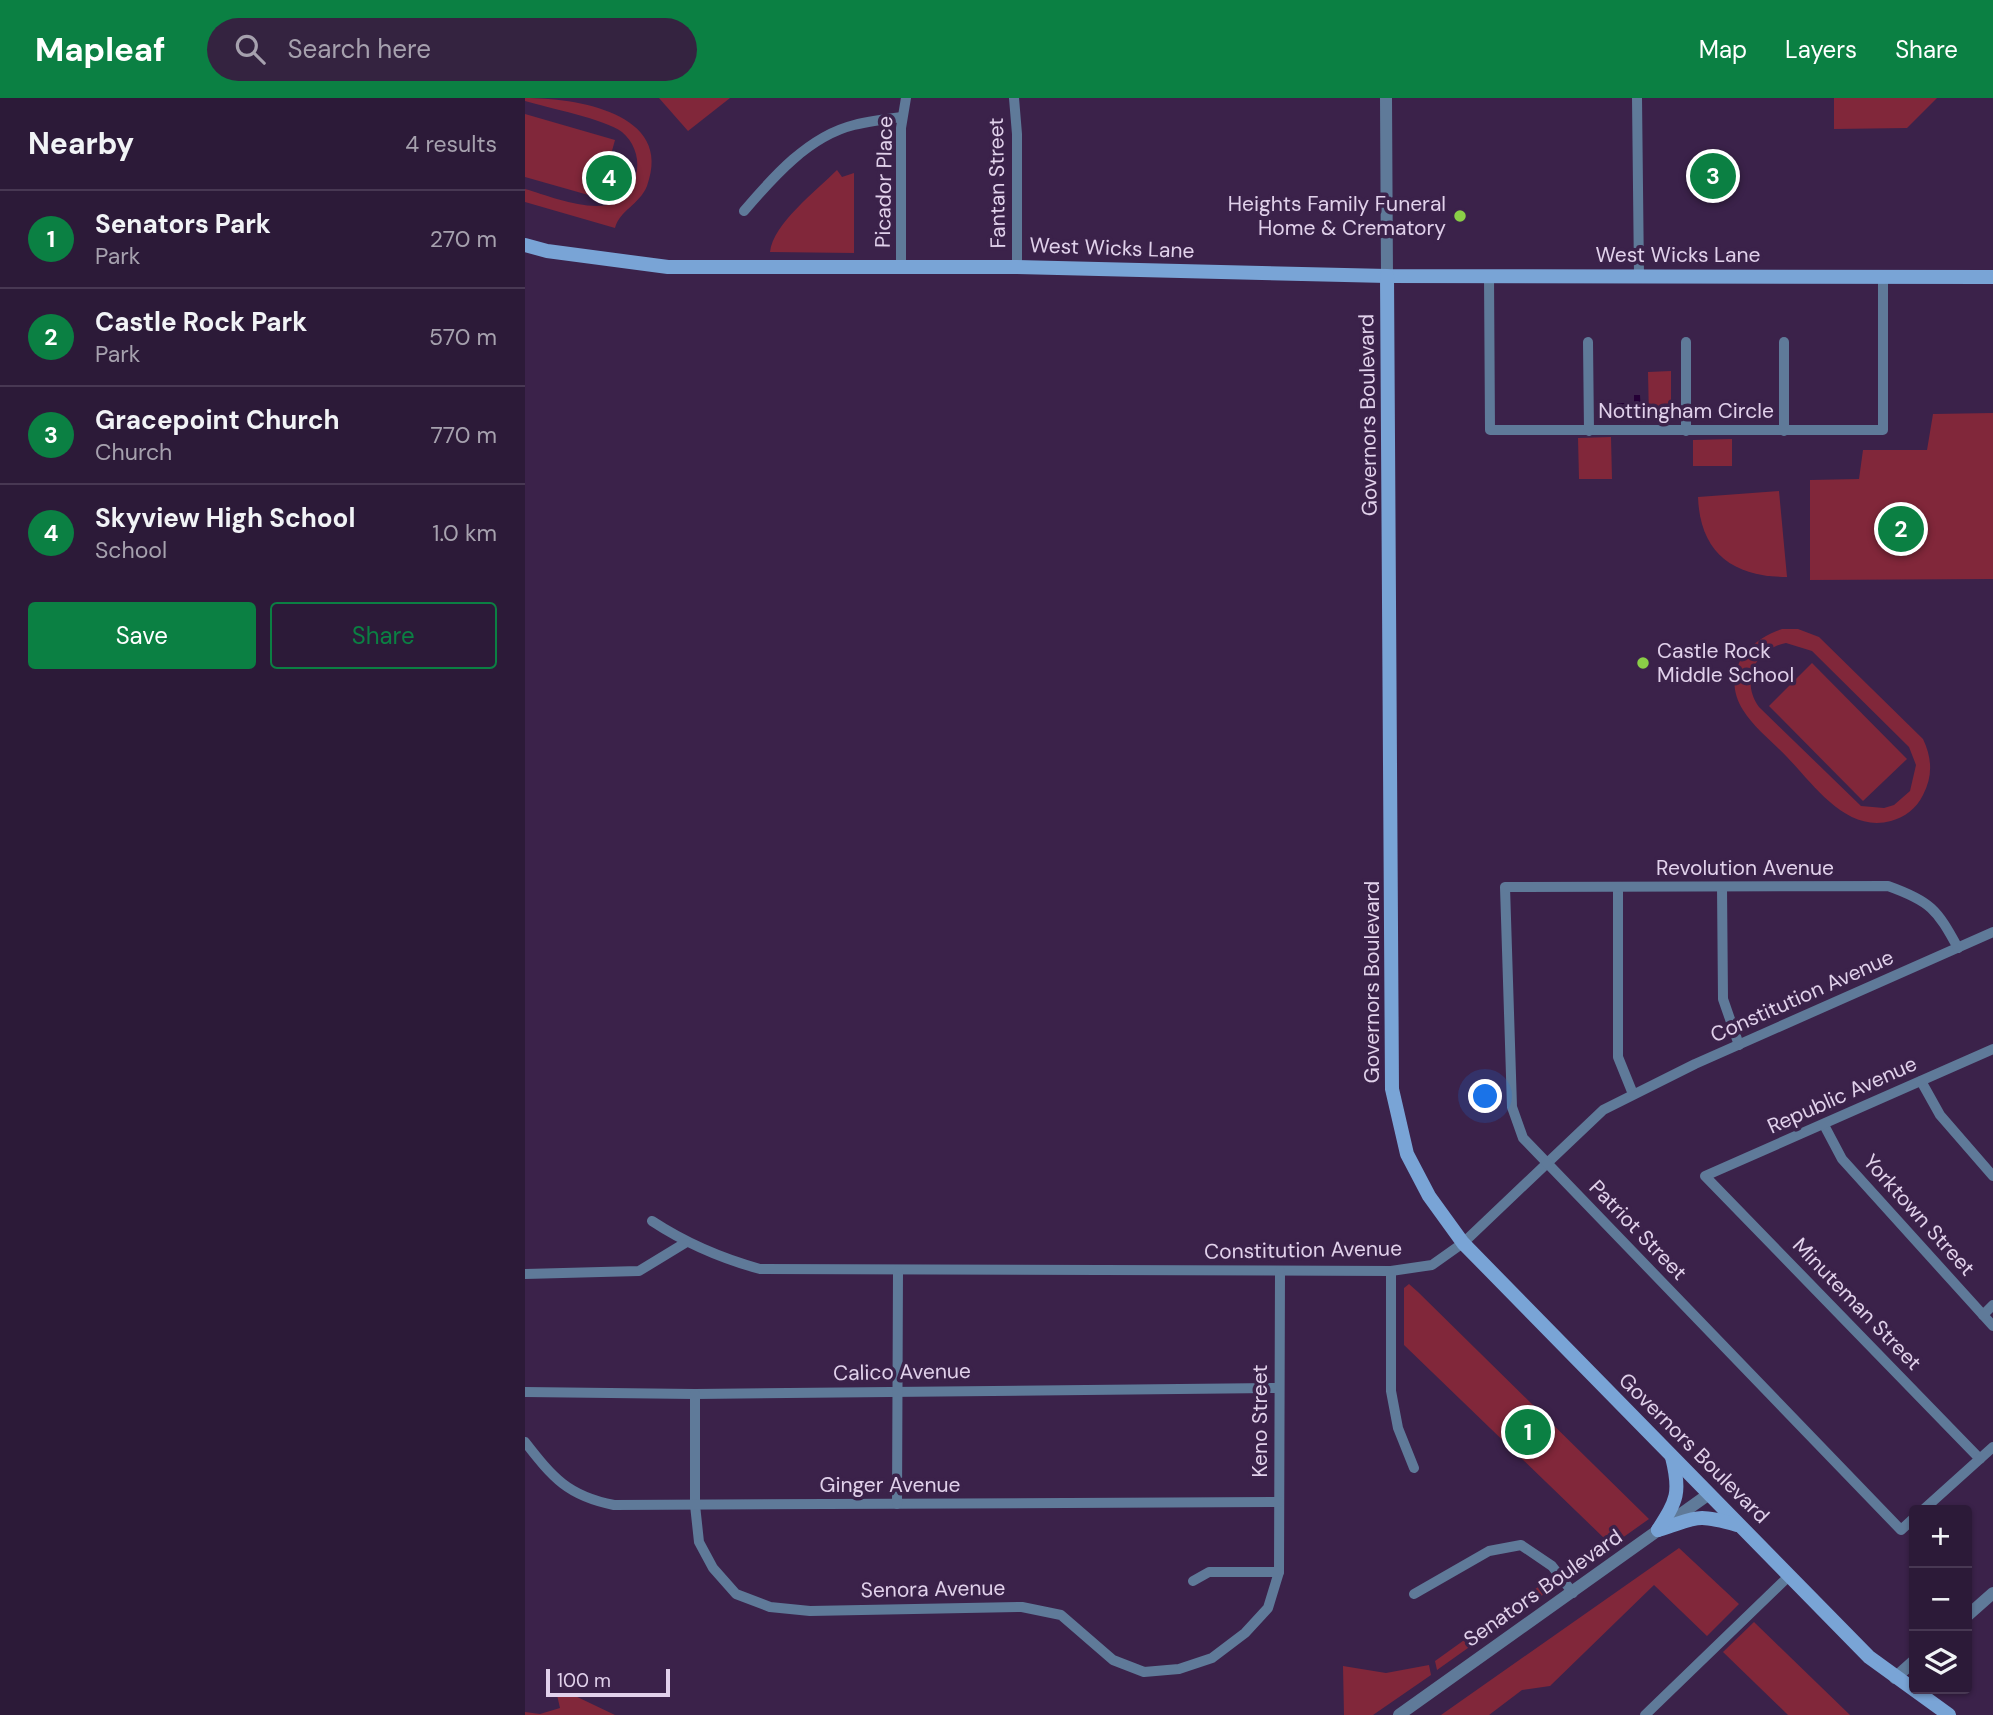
<!DOCTYPE html>
<meta charset="utf-8">
<style>
body{margin:0;font-family:"DM Sans",sans-serif;background:#342340;color:#f1f3f6}
.controls{position:absolute;right:21px;bottom:21px;display:grid;overflow:hidden;border-radius:7px;box-shadow:0 2px 5px #0004}
.controls button{width:63px;height:63px;display:grid;place-items:center;padding:0;border:0;border-bottom:2px solid #483853;background:#2c1a38;color:#f1f3f6;font:35px sans-serif}
.scale{position:absolute;left:21px;bottom:18px;width:124px;box-sizing:border-box;padding-left:7px;border:4px solid #e1d1eb;border-top:0;font-size:19px;line-height:24px;white-space:nowrap;color:#e1d1eb;-webkit-text-stroke:5px #3b224a;paint-order:stroke}
.you{position:absolute;left:961px;top:999px;width:24px;height:24px;margin:-18px;border:5px solid #fff;border-radius:50%;background:#1a73e8;box-shadow:0 0 0 10px #1a73e833}
.badge{display:grid;place-items:center;width:46px;height:46px;border-radius:50%;background:#0b8043;color:#fff;font-size:23px;font-weight:700}
.pin{position:absolute;translate:-50% -50%;border:4px solid #fff;box-shadow:0 2px 7px #0006}
.list{margin:0;padding:0;list-style:none}
h2{display:flex;justify-content:space-between;align-items:center;height:91px;margin:0;padding:0 28px;font-size:30px}
h2 small{font-size:23px;font-weight:400;color:#a6a1ae}
.list li{display:grid;grid-template-columns:46px 1fr auto;gap:21px;align-items:center;box-sizing:border-box;height:98px;padding:0 28px;border-top:2px solid #483853}
.list b{display:block;font-size:26px;white-space:nowrap}
.list p{margin:0;font-size:23px;white-space:nowrap;color:#a6a1ae}
.list em{font-size:23px;font-style:normal;color:#a6a1ae}
.actions{display:flex;gap:14px;padding:21px 28px}
.actions a{flex:1;padding:16px 0;border:2px solid #0b8043;border-radius:7px;text-align:center;font-size:24px;color:#0b8043}
.actions .main{background:#0b8043;color:#fff}
.icon{flex:none;width:38px;height:38px;fill:none;stroke:currentColor;stroke-width:2;stroke-linecap:round;stroke-linejoin:round}
.map{position:relative;flex:none;width:1468px;height:1617px;overflow:hidden}
header{display:flex;align-items:center;gap:42px;box-sizing:border-box;height:98px;padding:0 35px;background:#0b8043;color:#fff}
header strong{font-size:33px}
nav{display:flex;gap:38px;margin-inline-start:auto;font-size:24px}
.search{width:490px;height:63px;background:#342340;display:flex;align-items:center;gap:18px;box-sizing:border-box;padding:0 24px;border-radius:38px;color:#a6a1ae;font-size:26px}
main{display:flex}
aside{flex:1;background:#2c1a38}
.map>svg:first-child{display:block}
.green{fill:#81273a;fill-rule:evenodd}
.water{fill:#250036}
.lines{fill:none;stroke-linecap:round;stroke-linejoin:round}
.minor{stroke:#5f7a99;stroke-width:10}
.tertiary{stroke:#5f7a99;stroke-width:12}
.secondary{stroke:#79a4d6;stroke-width:14}
.poi-dot{fill:#8ace47;stroke:#3b224a;stroke-width:2.5}
.labels{text-anchor:middle;stroke-width:7;stroke-linejoin:round;paint-order:stroke}
.street-label{font-size:21px;fill:#e1d1eb;stroke:#3b224a}
.poi-label{font-size:21px;fill:#e1d1eb;stroke:#3b224a;text-anchor:end}
</style>
<header>
<strong>Mapleaf</strong>
<div class="search"><svg class="icon" aria-label="search" viewBox="0 0 24 24"><circle cx="10" cy="10" r="6"/><path d="M15 15l6 6"/></svg>Search here</div>
<nav><a>Map</a><a>Layers</a><a>Share</a></nav>
</header>
<main>
<aside>
<h2>Nearby<small>4 results</small></h2>
<ul class="list">
<li><span class="badge">1</span><div><b>Senators Park</b><p>Park</p></div><em>270 m</em></li>
<li><span class="badge">2</span><div><b>Castle Rock Park</b><p>Park</p></div><em>570 m</em></li>
<li><span class="badge">3</span><div><b>Gracepoint Church</b><p>Church</p></div><em>770 m</em></li>
<li><span class="badge">4</span><div><b>Skyview High School</b><p>School</p></div><em>1.0 km</em></li>
</ul>
<div class="actions"><a class="main">Save</a><a>Share</a></div>
</aside>
<div class="map">
<svg width="1468" height="1617" viewBox="0 0 1468 1617">
<rect width="100%" height="100%" fill="#3b224a"/>
<g class="green">
<path d="M0,0c49,0 150,14 122,88 -8,19 -27,24 -32,42l-90,-26v-13c35,10 104,41 112,-19 2,-14 -4,-29 -15,-38 -17,-13 -74,-24 -97,-31z"/>
<polygon points="134,0 205,0 163,33"/>
<polygon points="1309,0 1412,0 1382,30 1309,31"/>
<polygon points="0,16 90,42 74,100 0,79"/>
<path d="M312,72l5,7 12,-4v80l-84,-1c3,-28 46,-61 67,-82z"/>
<polygon points="1146,273 1146,320 1124,320 1123,274"/>
<polygon points="1468,315 1468,481 1285,482 1285,382 1334,381 1338,352 1402,352 1408,316"/>
<polygon points="1086,339 1087,381 1054,381 1053,340"/>
<polygon points="1207,341 1207,368 1168,368 1168,342"/>
<path d="M1254,393l8,86c-54,0 -87,-24 -89,-80z"/>
<path d="M1257,531h16l21,8 104,102c9,19 10,37 0,56 -7,14 -18,22 -32,26 -45,12 -77,-36 -104,-64 -14,-15 -33,-29 -44,-47 -23,-37 4,-70 39,-81zM1261,545l26,8 97,96 7,18 -6,26 -16,14 -10,3 -23,-2 -102,-99c-19,-26 -4,-58 27,-64z"/>
<polygon points="1287,565 1382,661 1338,703 1244,608"/>
<polygon points="884,1186 893,1194 1124,1421 1052,1472 1048,1468 1080,1441 879,1247 879,1190"/>
<polygon points="1154,1450 1214,1506 1182,1538 1129,1487 1025,1588 997,1592 964,1617 916,1617"/>
<polygon points="1027,1479 1030,1483 1029,1489 912,1572 910,1563"/>
<polygon points="1229,1524 1325,1617 1263,1617 1198,1554"/>
<polygon points="904,1567 906,1577 848,1617 819,1617 818,1568 861,1575"/>
<polygon points="46,1596 90,1617 0,1617 0,1614 15,1616 35,1610 32,1597"/>
</g>
<polygon class="water" points="1109,297 1115,297 1116,314 1092,314 1092,305 1109,305"/>
<g class="lines">
<g class="minor">
<polyline points="489,0 492,36 492,169"/>
<polyline points="1112,0 1114,178"/>
<path d="M219,113c29,-34 65,-75 110,-86 16,-4 32,-6 48,-8"/>
<polyline points="376,169 376,30 381,0"/>
<polyline points="964,178 965,332 1358,332 1358,179"/>
<polyline points="1063,244 1064,333"/>
<polyline points="1259,244 1259,333"/>
<polyline points="1161,333 1161,244"/>
<polyline points="1197,789 1198,901 1214,947"/>
<polyline points="1093,790 1093,959 1108,996"/>
<polyline points="1396,983 1415,1017 1468,1078"/>
<polyline points="1299,1027 1317,1061 1468,1228"/>
<path d="M127,1123c35,23 68,37 108,48l631,2 41,-6 31,-22 140,-133 92,-46 298,-132"/>
<polyline points="866,1173 866,1293 873,1330 889,1370"/>
<polyline points="0,1176 114,1173 160,1145"/>
<polyline points="1458,1217 1468,1207"/>
<polyline points="0,1294 170,1296 754,1290"/>
<polyline points="170,1296 170,1407 174,1444 188,1470 211,1496 245,1509 285,1513 497,1509 536,1517 588,1562 619,1574 654,1571 687,1560 720,1535 743,1510 754,1474 755,1173"/>
<path d="M0,1344c28,36 43,54 89,63l665,-3"/>
<polyline points="1455,1361 1180,1078 1468,951"/>
<polyline points="372,1406 373,1173"/>
<polyline points="1398,1412 1468,1349"/>
<path d="M1389,1420l-13,12 -378,-392 -11,-31 -7,-220 383,-1c42,15 49,23 70,62"/>
<polyline points="668,1483 684,1474 754,1474"/>
<polyline points="889,1496 964,1453 996,1447 1027,1468 1048,1495"/>
<polyline points="1120,1617 1265,1477"/>
</g>
<g class="tertiary">
<polyline points="861,0 862,178"/>
<polyline points="1442,1518 1468,1495"/>
<polyline points="1370,1580 1389,1563"/>
<polyline points="874,1617 1184,1396"/>
</g>
<g class="secondary">
<polyline points="0,147 22,153 143,169 492,169 862,178 1468,179"/>
<polyline points="862,178 867,991 882,1056 904,1098 938,1145 1344,1559 1424,1617"/>
<path d="M1133,1432c40,-12 36,-17 79,-5"/>
<path d="M1133,1432c19,-30 23,-37 14,-73"/>
</g>
</g>
<g class="poi-dot">
<circle cx="935" cy="118" r="7"/>
<circle cx="1118" cy="565" r="7"/>
</g>
<g class="labels">
<g class="street-label">
<text transform="translate(359 84) rotate(-89)" y="7">Picador Place</text>
<text transform="translate(472 85) rotate(-91)" y="7">Fantan Street</text>
<text transform="translate(587 150) rotate(2)" y="7">West Wicks Lane</text>
<text x="1153" y="164">West Wicks Lane</text>
<text x="1161" y="320">Nottingham Circle</text>
<text transform="translate(843 317) rotate(-91)" y="7">Governors Boulevard</text>
<text x="1220" y="777">Revolution Avenue</text>
<text transform="translate(847 884) rotate(-90)" y="7">Governors Boulevard</text>
<text transform="translate(1277 898) rotate(-24)" y="7">Constitution Avenue</text>
<text transform="translate(1317 997) rotate(-24)" y="7">Republic Avenue</text>
<text transform="translate(1394 1117) rotate(48)" y="7">Yorktown Street</text>
<text transform="translate(1113 1132) rotate(46)" y="7">Patriot Street</text>
<text transform="translate(778 1152) rotate(-1)" y="7">Constitution Avenue</text>
<text transform="translate(1332 1206) rotate(46)" y="7">Minuteman Street</text>
<text transform="translate(377 1274) rotate(-1)" y="7">Calico Avenue</text>
<text transform="translate(735 1323) rotate(-90)" y="7">Keno Street</text>
<text transform="translate(1169 1350) rotate(45)" y="7">Governors Boulevard</text>
<text x="365" y="1394">Ginger Avenue</text>
<text transform="translate(1018 1490) rotate(-35)" y="7">Senators Boulevard</text>
<text transform="translate(408 1491) rotate(-1)" y="7">Senora Avenue</text>
</g>
<g class="poi-label">
<text x="921" y="113">Heights Family Funeral<tspan x="921" dy="24">Home &amp; Crematory</tspan></text>
<text x="1132" y="560" text-anchor="start">Castle Rock<tspan x="1132" dy="24">Middle School</tspan></text>
</g>
</g>
</svg>
<div class="controls">
<button>+</button>
<button>−</button>
<button><svg class="icon" aria-label="layers" viewBox="0 0 24 24"><path d="M12 4l9 5-9 5-9-5zM3 14l9 5 9-5"/></svg></button>
</div>
<div class="scale">100 m</div>
<div class="you"></div>
<div class="pin badge" style="left:1003px;top:1334px">1</div>
<div class="pin badge" style="left:1376px;top:431px">2</div>
<div class="pin badge" style="left:1188px;top:78px">3</div>
<div class="pin badge" style="left:84px;top:80px">4</div>
</div>
</main>
